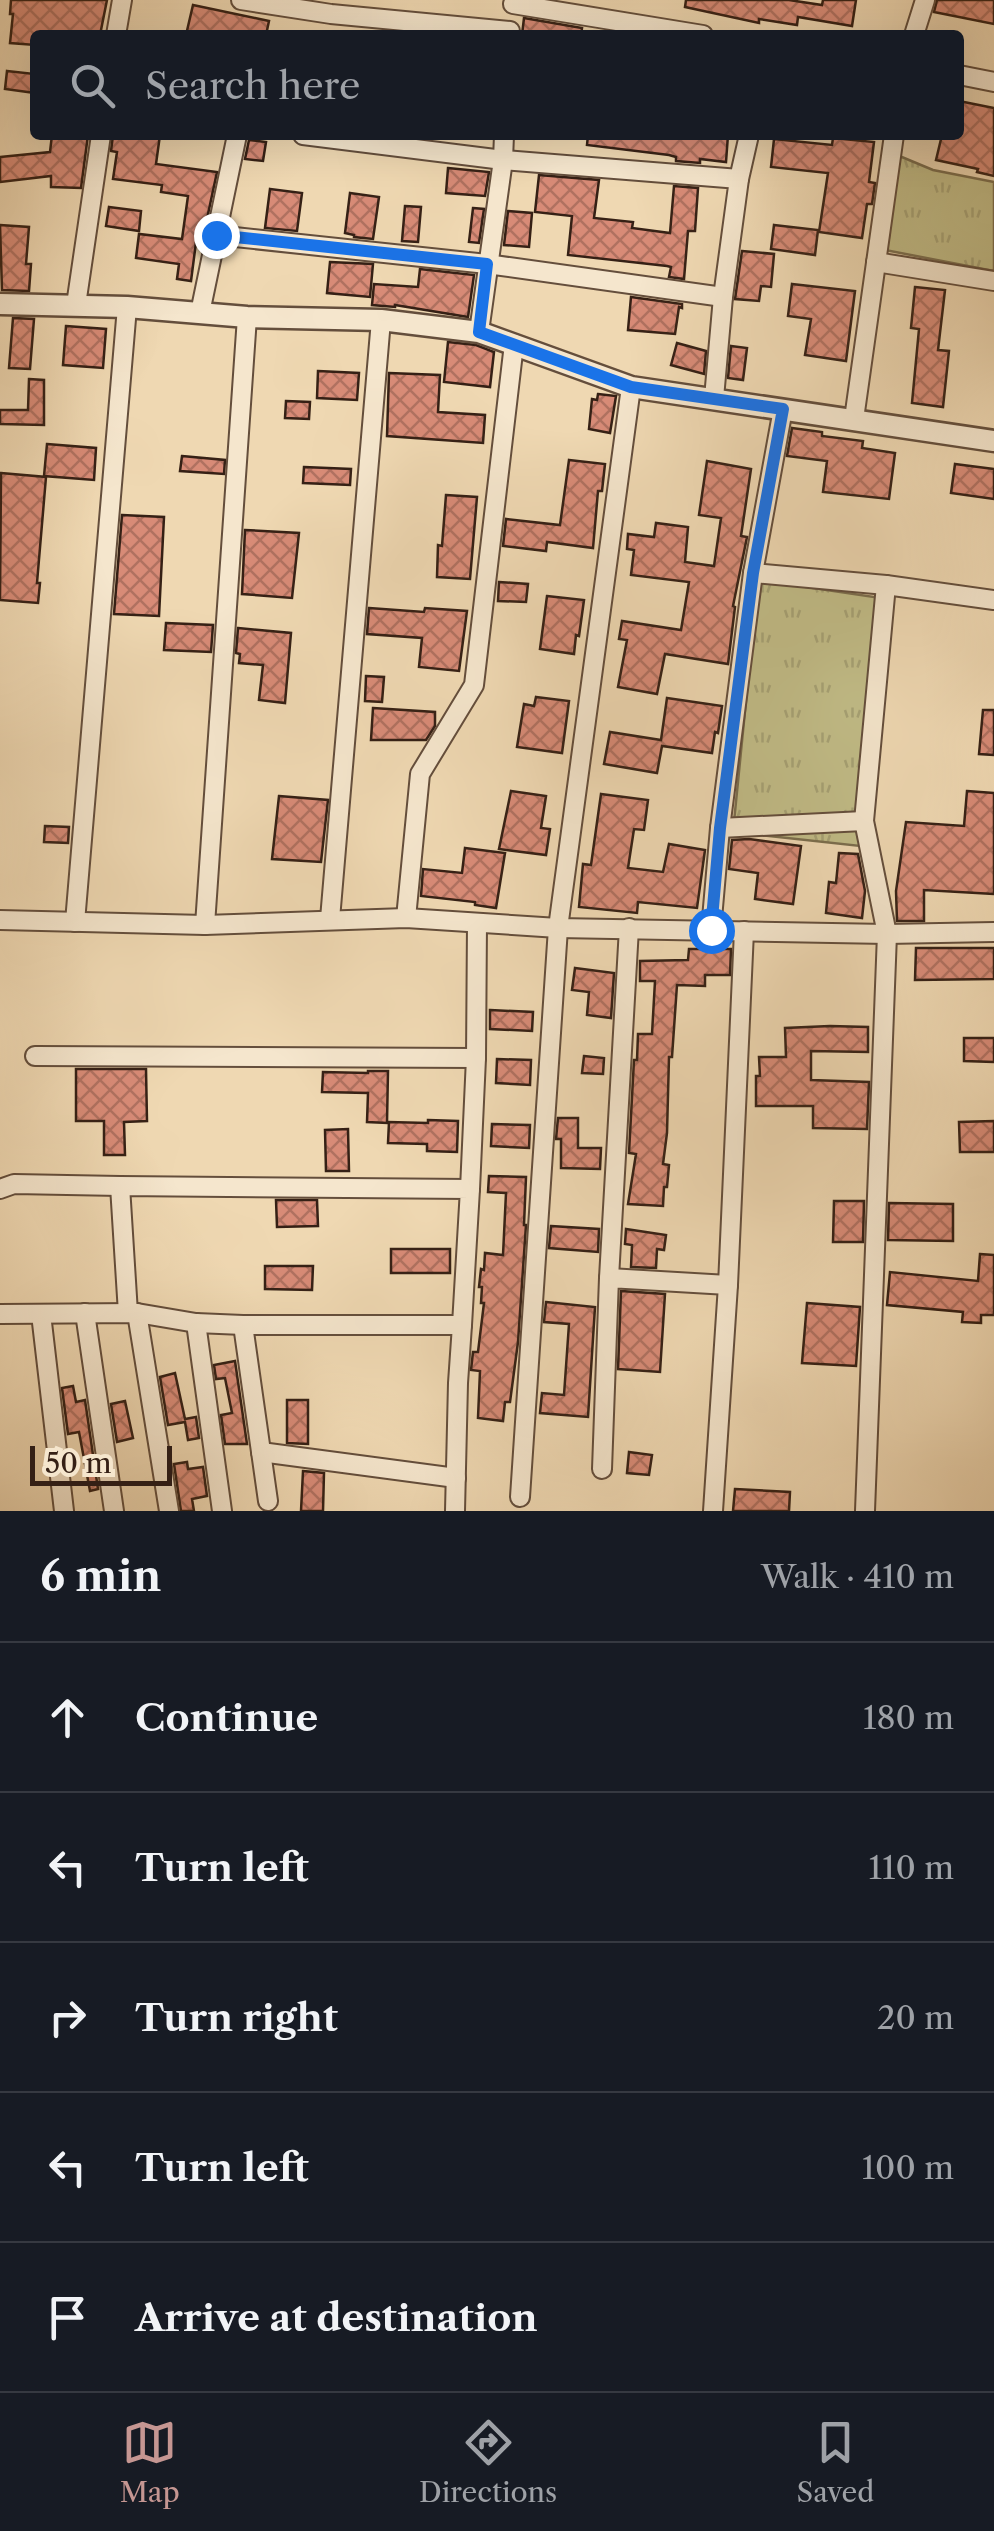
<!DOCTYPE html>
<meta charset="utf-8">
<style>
body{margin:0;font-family:"Libre Caslon Text",serif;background:#242831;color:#f1f3f6}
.scale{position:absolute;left:30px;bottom:25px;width:142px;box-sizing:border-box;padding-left:10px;border:5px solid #352015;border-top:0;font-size:28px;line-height:35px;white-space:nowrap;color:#352015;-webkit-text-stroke:8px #f5e6cd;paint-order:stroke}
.stop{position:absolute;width:30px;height:30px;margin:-22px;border:8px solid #1a73e8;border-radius:50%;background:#fff}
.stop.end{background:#1a73e8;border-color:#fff;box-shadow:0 2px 10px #0008}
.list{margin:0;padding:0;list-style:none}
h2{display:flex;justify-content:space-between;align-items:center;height:130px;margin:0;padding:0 40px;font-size:42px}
h2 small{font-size:32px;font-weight:400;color:#9ea1a6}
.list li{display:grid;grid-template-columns:65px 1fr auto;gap:30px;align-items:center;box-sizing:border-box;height:150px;padding:0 40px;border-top:2px solid #363941}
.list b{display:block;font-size:38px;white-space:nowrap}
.list em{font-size:32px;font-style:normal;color:#9ea1a6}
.icon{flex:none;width:55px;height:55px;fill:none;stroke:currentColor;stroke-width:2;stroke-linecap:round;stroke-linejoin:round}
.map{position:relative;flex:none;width:994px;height:1511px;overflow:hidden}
.search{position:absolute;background:#171b24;box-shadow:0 10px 40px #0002;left:30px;right:30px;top:30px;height:110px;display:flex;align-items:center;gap:25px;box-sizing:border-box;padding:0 35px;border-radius:10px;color:#9ea1a6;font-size:38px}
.sheet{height:880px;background:#171b24}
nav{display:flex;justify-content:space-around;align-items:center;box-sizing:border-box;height:140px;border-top:2px solid #363941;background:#171b24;font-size:28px;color:#9ea1a6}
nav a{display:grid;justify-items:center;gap:5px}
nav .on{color:#c59692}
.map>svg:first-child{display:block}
.park{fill:url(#park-tufts);stroke:#7b6e4e;stroke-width:2.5}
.building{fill:url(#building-cross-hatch);stroke:#352015;stroke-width:2.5}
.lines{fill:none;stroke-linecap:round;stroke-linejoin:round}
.minor-casing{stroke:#644e3c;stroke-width:22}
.tertiary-casing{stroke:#644e3c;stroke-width:25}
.minor{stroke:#f5e6cd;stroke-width:18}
.tertiary{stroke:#f5e6cd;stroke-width:20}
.route{stroke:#1a73e8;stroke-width:12}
</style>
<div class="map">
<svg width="994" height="1511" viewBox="0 0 994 1511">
<defs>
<pattern id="park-tufts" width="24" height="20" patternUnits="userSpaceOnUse" patternTransform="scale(2.5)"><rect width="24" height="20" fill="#c1bc87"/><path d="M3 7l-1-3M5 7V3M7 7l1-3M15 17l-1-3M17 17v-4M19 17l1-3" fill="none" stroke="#a6a174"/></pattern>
<pattern id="building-cross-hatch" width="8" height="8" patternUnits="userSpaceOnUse" patternTransform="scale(2.5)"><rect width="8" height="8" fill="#d88b77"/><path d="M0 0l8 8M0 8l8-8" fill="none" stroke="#b07160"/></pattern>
</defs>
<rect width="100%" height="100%" fill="#efd8b2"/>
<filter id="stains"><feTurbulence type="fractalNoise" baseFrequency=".002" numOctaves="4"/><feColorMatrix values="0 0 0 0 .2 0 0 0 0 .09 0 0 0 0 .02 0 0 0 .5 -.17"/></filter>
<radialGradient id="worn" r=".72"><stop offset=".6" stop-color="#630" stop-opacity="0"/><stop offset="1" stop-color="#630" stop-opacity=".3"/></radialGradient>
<g class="park">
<polygon points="897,155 933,170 994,182 994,271 885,250"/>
<polygon points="758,580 881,598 864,821 860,846 733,832"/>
</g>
<g class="building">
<polygon points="11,0 107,0 100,35 35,35 35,45 10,43 13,14 10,14"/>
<polygon points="686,0 789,0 822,5 823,0 856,0 852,26 798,17 797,25 759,19 759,23 685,7"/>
<polygon points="937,0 994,0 994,24 934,12"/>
<polygon points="193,5 269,21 266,35 186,35"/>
<polygon points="524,18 582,28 581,35 522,35"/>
<polygon points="7,71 35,74 35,93 5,89"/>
<polygon points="959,101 994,108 994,176 977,172 978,169 936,160 942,135 959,135"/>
<polygon points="52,135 88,135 81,188 51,187 51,176 0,182 0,157 50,152"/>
<polygon points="113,135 160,135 156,164 217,172 205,228 198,227 191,281 177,279 179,264 136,258 139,234 182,239 188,196 161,192 162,185 113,179 117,152 111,151"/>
<polygon points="588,135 728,135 726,162 700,159 700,163 676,161 676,157 669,155 587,145"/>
<polygon points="833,138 874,142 869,182 875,183 872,204 867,204 862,238 819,232 828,173 771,167 774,139 832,145"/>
<polygon points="249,140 266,142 263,161 245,159"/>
<polygon points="448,168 489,172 485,196 446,193"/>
<polygon points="539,175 599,180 594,218 633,222 632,228 670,233 674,186 698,188 695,231 688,231 684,279 669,277 671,267 667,266 568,255 572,216 535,212"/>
<polygon points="270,189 302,193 297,231 265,228"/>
<polygon points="350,193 379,197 373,239 354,237 354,235 345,233"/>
<polygon points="405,206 421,207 418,242 402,241"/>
<polygon points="109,207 141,211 139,231 106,226"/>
<polygon points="473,208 484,209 479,243 469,242"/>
<polygon points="508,211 532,213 529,247 504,245"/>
<polygon points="0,225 29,227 26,264 31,264 29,291 2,290"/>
<polygon points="774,225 818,230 815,255 771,249"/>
<polygon points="742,251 774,254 771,287 761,286 759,301 735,299"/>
<polygon points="330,262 373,264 370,297 327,293"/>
<polygon points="420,269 474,275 468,317 395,305 395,307 372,305 374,284 418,287"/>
<polygon points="792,284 855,291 846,361 805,355 811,319 788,316"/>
<polygon points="915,287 945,290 938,350 949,351 943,407 912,403 919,329 911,328"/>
<polygon points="631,297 682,304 682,308 679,307 675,334 628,330"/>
<polygon points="13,318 34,319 30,369 9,368"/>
<polygon points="66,326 106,329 103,368 63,365"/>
<polygon points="448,342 476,345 494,352 490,387 444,382"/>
<polygon points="677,343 706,351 704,374 671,365"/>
<polygon points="731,346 747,348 743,380 728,378"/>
<polygon points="318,371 359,373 357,400 317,398"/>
<polygon points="389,373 440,375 438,412 485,415 483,443 387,436"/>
<polygon points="29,379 44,380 44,425 0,424 0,410 28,410"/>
<polygon points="598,394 616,396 610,433 589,429 592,399 597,400"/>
<polygon points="286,401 310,402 309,419 285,418"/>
<polygon points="792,428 822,432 822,436 863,441 862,448 895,453 889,499 823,492 827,461 787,456"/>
<polygon points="47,444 96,448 94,480 44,476"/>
<polygon points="182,456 225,460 224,474 180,471"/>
<polygon points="569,460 605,464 602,491 598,491 593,548 547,542 546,551 503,546 506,519 560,525"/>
<polygon points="707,461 751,469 741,536 747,537 733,606 735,607 728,664 665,654 657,694 618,687 627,640 619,639 622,621 681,630 689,582 631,575 634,550 627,549 628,534 654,537 656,523 688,527 685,562 714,566 721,518 699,515"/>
<polygon points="955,464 994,469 994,499 951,493"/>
<polygon points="304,467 351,469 350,485 303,483"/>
<polygon points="1,473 46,477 37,583 40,583 38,603 0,600"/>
<polygon points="446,495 477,497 470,579 437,577 438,545 442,546"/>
<polygon points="122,515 164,517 159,616 114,614"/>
<polygon points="245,530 299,533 292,598 242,594"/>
<polygon points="499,582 528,584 526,602 498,601"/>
<polygon points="547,596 584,600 579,636 576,635 574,654 540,649"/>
<polygon points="369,608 424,612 425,608 467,611 459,671 419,667 422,638 367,634"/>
<polygon points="166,623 213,625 211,652 164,650"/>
<polygon points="238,628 291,633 285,703 259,700 263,665 239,663 240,654 236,653"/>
<polygon points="366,676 384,677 382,702 365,701"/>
<polygon points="536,697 569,701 562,753 517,747 524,704 534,706"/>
<polygon points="667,698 722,706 718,733 715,732 712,753 662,746 657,773 604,764 610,732 661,740"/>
<polygon points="373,708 435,712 435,726 426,740 371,740"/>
<polygon points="983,710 994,710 994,755 979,754"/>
<polygon points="511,791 546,796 541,828 550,829 546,855 499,849"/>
<polygon points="967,791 994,793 994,894 924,890 924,921 897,921 896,891 906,822 964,826"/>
<polygon points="601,794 648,800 644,830 634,829 628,868 663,872 669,844 705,850 697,908 638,902 637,913 579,907 583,864 591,865"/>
<polygon points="279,796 328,800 321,862 272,859"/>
<polygon points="45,826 69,827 68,843 44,842"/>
<polygon points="749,839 801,846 793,904 755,899 758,873 729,869 732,840"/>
<polygon points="465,848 505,853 496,908 475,905 475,902 421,896 423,869 462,873"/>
<polygon points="839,853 858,854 865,891 862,918 826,913 829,882 836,883"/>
<polygon points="916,948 994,948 994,979 915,980"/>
<polygon points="689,949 731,949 730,975 705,975 705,986 677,985 672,1057 669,1057 667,1133 663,1164 669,1165 667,1187 664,1187 663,1206 628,1204 636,1154 629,1153 634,1060 637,1060 638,1034 652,1034 655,981 640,981 640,961 688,960"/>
<polygon points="575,968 614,973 611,1018 587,1015 589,992 572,990"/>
<polygon points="490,1010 533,1012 532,1031 490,1029"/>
<polygon points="830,1026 868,1027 868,1052 811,1051 811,1080 869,1082 867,1129 813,1128 813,1106 756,1106 756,1076 760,1076 759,1057 786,1057 785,1028"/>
<polygon points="964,1038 994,1038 994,1062 964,1061"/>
<polygon points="584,1056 604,1058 603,1074 582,1073"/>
<polygon points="497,1059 531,1060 530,1085 496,1083"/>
<polygon points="76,1069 146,1069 147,1121 124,1122 125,1155 104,1155 104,1121 76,1121"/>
<polygon points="368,1071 388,1071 387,1123 367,1122 368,1093 322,1092 323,1072 368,1073"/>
<polygon points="558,1118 578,1118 578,1148 601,1148 600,1169 561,1168 561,1139 556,1139"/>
<polygon points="428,1120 458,1121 457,1152 427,1151 427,1144 388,1143 389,1122 428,1123"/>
<polygon points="994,1121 994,1152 960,1152 959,1122"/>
<polygon points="492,1124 530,1125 529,1148 491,1146"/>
<polygon points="348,1129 349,1171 326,1171 325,1130"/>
<polygon points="489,1176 526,1177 524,1225 526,1225 518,1342 510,1402 505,1402 503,1421 478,1418 480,1371 471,1370 473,1352 478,1352 484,1303 481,1303 482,1287 479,1287 481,1269 484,1270 485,1253 503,1255 506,1193 488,1192"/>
<polygon points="276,1200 317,1200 318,1226 277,1227"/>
<polygon points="834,1201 864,1201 863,1242 833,1242"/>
<polygon points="889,1203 953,1204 953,1241 888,1240"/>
<polygon points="551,1226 599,1229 598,1252 549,1248"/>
<polygon points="626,1229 666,1235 664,1250 657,1249 656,1268 631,1267 632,1245 625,1244"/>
<rect x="391" y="1249" width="59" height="24"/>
<polygon points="980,1254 994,1255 994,1315 981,1315 981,1323 962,1322 963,1312 887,1305 890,1272 978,1281"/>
<polygon points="265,1266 313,1266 312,1290 265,1289"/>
<polygon points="621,1291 665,1294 660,1372 618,1369"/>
<polygon points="546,1302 595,1307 588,1417 540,1413 542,1393 564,1395 569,1324 544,1322"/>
<polygon points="807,1303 860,1307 856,1366 802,1363"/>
<polygon points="235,1361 247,1444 225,1444 221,1415 232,1413 225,1378 216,1379 214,1365"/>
<polygon points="175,1373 185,1419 196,1417 199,1438 188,1440 185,1422 168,1425 160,1377"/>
<polygon points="73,1386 76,1402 85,1400 98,1489 90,1491 79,1432 68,1434 62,1388"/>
<polygon points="287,1400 308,1400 308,1444 287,1443"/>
<polygon points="125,1401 133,1438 117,1442 111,1404"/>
<polygon points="629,1452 652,1455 649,1475 627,1473"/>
<polygon points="187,1462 188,1469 203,1467 207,1496 192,1499 194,1511 181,1511 174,1464"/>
<polygon points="303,1471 324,1473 323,1511 301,1511"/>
<polygon points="735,1489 790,1492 789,1511 733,1511"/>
</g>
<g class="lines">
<g class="minor-casing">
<g id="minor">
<polyline points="241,0 331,14 510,31"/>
<polyline points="513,4 703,35"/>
<polyline points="116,35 122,0"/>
<polyline points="914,35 925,0"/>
<polyline points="959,75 994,82"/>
<polyline points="303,135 503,160 739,179 723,297 714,398"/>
<polyline points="739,179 749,135"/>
<polyline points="216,235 487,264 723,297"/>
<polyline points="876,262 994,281"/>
<polyline points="76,305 101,135"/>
<polyline points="200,313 237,135"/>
<polyline points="479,332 503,160 504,135"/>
<polyline points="854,419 894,135"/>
<polyline points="753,573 886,585 994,600"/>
<polyline points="720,828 864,821"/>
<polyline points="406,918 420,774 474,685 514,344"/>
<polyline points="330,919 381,320"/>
<polyline points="0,920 205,925 406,918 558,928 887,934 994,932"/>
<polyline points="75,922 127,307"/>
<polyline points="205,925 247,317"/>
<polyline points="711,930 720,828 753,573 783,409"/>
<polyline points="35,1056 476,1058"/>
<polyline points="0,1189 14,1184 120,1186"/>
<polyline points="470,1189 476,1058 477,924"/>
<polyline points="609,1278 629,928"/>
<polyline points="85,1313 114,1511"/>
<polyline points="128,1313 120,1186 470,1189 462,1325"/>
<polyline points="137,1313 169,1511"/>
<polyline points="0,1314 137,1313 196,1323 243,1325 462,1325 458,1383 455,1511"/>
<polyline points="41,1314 64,1511"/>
<polyline points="196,1323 222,1511"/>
<polyline points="243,1325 268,1501"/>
<polyline points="261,1452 456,1478"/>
<polyline points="602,1469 609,1278 728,1285"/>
<polyline points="520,1497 558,928 631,387"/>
<polyline points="713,1511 728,1285 744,931"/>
<polyline points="865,1511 887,934 864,821 886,585"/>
</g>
</g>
<g class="tertiary-casing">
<polyline id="tertiary" points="0,304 127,307 247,317 381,320 479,332 631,387 994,441"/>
</g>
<use href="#minor" class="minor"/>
<use href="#tertiary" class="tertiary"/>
</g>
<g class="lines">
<polyline class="route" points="216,235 487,264 479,332 631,387 783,409 753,573 720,828 711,930"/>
</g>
<rect width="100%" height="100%" filter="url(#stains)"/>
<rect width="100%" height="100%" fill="url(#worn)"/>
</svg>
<div class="scale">50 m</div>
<div class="stop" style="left:711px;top:930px"></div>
<div class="stop end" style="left:216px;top:235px"></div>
<div class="search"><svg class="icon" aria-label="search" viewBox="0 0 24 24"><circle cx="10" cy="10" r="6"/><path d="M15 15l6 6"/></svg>Search here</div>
</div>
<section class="sheet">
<h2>6 min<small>Walk · 410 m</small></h2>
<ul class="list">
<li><svg class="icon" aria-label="ahead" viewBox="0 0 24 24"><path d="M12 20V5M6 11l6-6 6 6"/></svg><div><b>Continue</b></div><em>180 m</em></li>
<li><svg class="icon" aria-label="left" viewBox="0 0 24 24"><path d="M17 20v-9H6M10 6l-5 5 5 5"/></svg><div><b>Turn left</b></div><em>110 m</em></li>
<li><svg class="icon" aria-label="right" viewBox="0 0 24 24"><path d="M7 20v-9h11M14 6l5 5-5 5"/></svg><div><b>Turn right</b></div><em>20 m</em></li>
<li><svg class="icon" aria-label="left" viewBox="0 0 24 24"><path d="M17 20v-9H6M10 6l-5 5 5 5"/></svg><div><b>Turn left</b></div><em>100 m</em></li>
<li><svg class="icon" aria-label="arrive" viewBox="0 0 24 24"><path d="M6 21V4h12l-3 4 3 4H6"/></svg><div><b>Arrive at destination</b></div></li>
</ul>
</section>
<nav>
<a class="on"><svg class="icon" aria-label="map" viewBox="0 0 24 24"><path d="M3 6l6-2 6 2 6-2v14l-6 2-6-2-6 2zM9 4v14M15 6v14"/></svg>Map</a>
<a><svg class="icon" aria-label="directions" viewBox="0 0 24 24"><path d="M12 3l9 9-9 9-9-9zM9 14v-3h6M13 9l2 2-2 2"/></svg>Directions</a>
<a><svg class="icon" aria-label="saved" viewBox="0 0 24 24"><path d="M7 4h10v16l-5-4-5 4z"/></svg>Saved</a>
</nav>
